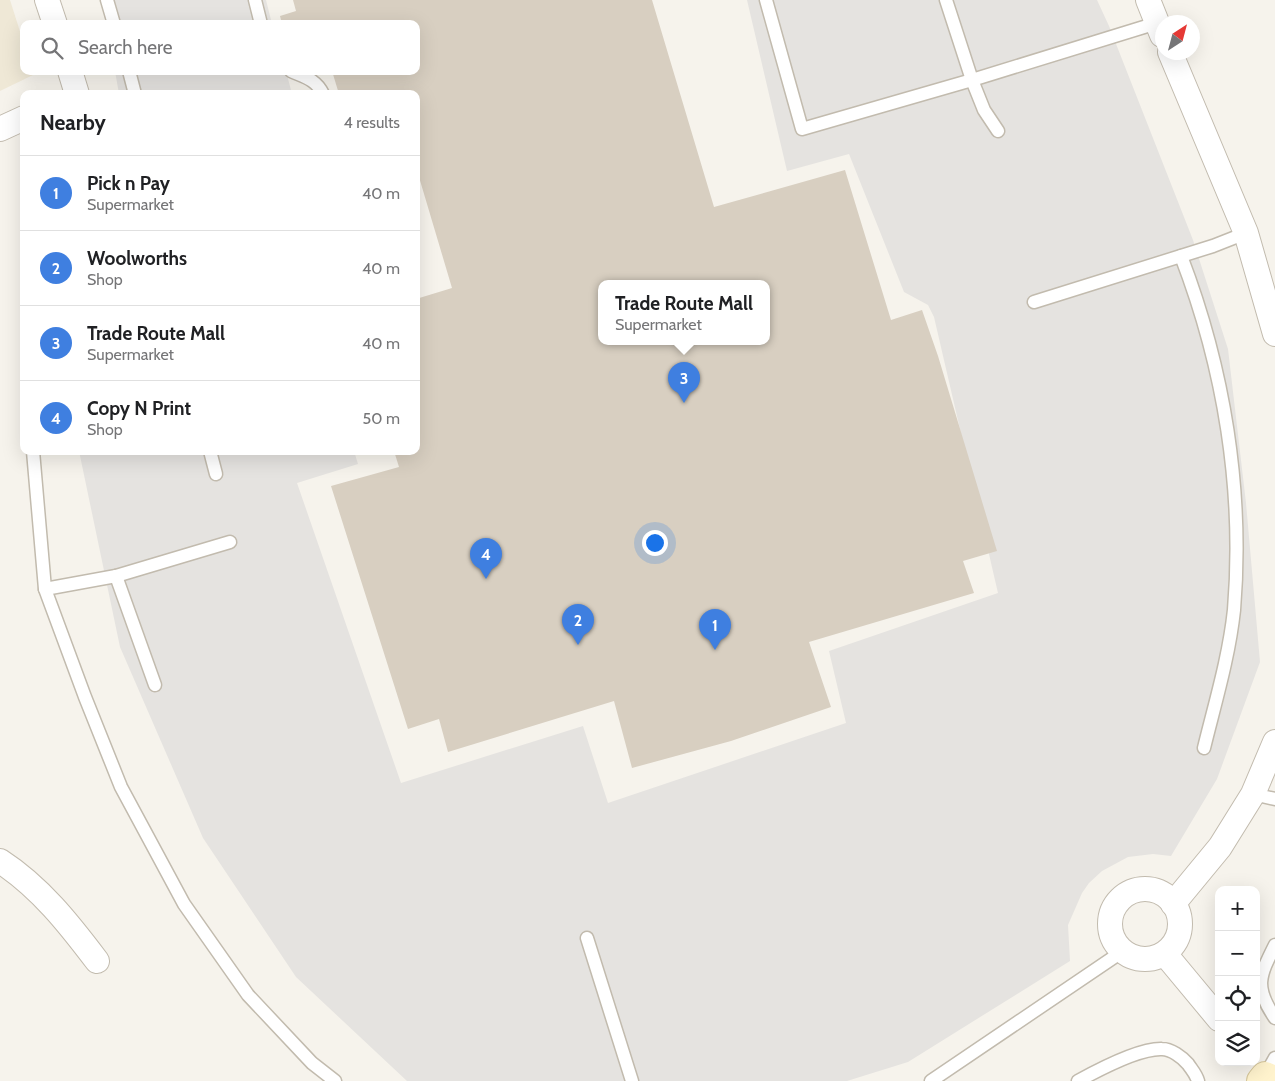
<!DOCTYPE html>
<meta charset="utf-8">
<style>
body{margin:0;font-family:Cabin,sans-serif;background:#f2f2f2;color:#202124}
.controls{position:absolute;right:15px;bottom:15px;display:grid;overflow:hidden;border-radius:10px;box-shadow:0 5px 20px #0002}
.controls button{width:45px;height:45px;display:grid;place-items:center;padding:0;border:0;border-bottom:1px solid #e0e0e0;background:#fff;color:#202124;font:25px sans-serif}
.compass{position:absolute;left:1155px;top:15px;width:45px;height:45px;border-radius:50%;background:#fff;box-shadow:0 5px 20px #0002;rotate:36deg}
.you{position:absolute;left:654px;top:542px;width:18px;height:18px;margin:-12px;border:4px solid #fff;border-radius:50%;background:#1a73e8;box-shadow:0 0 0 8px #1a73e833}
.badge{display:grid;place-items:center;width:32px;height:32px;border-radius:50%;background:#7c3aed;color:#fff;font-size:16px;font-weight:700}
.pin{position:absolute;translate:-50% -41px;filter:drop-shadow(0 1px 2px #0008)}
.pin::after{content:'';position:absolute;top:26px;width:18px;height:15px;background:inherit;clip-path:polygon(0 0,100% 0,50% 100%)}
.popup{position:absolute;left:598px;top:280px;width:172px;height:65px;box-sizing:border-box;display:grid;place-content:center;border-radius:10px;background:#fff;filter:drop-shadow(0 1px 4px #0005);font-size:16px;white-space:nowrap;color:#757577}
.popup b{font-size:19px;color:#202124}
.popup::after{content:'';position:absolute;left:50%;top:100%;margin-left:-10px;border:10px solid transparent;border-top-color:#fff}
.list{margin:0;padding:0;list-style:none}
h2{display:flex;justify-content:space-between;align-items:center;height:65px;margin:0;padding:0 20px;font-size:21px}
h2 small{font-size:16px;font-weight:400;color:#757577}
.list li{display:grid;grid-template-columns:32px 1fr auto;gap:15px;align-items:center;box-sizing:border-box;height:75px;padding:0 20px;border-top:1px solid #e0e0e0}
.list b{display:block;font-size:19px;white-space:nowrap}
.list p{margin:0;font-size:16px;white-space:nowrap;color:#757577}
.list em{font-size:16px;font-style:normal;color:#757577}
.icon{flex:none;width:28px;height:28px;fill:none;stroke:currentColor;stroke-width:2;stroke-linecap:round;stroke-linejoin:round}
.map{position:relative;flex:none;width:1275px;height:1081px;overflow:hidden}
.search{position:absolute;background:#fff;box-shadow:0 5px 20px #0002;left:20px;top:20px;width:400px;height:55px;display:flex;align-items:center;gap:12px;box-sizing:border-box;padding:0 18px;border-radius:10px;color:#757577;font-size:19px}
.panel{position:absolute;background:#fff;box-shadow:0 5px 20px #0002;left:20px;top:90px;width:400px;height:365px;border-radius:10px}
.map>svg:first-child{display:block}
.education{fill:#efe8d6}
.parking{fill:#e5e3e0}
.building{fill:#d8cfc1;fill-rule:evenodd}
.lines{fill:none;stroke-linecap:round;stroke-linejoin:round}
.lane-casing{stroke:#c2bbae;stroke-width:15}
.street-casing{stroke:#c2bbae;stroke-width:26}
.secondary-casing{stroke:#d6c79b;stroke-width:30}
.lane{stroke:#fff;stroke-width:12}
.street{stroke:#fff;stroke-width:24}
.secondary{stroke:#fff3cd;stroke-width:28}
</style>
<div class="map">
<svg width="1275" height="1081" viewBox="0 0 1275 1081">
<rect width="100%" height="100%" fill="#f6f3ec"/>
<polygon class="education" points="0,0 10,0 24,44 24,71 32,71 33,75 0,91"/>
<g class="parking">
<polygon points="101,0 266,0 272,24 106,24"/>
<polygon points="747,0 1097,0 1109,26 1193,240 1228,349 1246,503 1260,662 1217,779 1171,856 1153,854 1128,857 1102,871 1089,883 1082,893 1068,925 1070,961 908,1062 847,1081 407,1081 296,977 203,838 120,647 79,451 354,451 358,464 297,483 401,783 583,726 608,803 846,723 829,651 998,593 934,317 928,305 904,292 849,154 787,171"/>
<polygon points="115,71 286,71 292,94 119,94"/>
</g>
<path class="building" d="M293,0h359l62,207 131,-37 46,150 31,-10 16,46 59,195 -34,10 11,32 -165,49 22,65 -100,34 -99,27 -18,-67 -166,51 -9,-33 -31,10 -77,-243 68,-19 -5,-16h22v-152l36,-11 -36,-121v-73h-77l-7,-23h84v-47h-134l-2,-8 16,-5zM602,284h164v58h-164z"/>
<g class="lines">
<g class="lane-casing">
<g id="lane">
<polyline points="107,0 114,24"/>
<polyline points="255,0 261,24"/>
<polyline points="766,0 802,129 972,80 1157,23"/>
<polyline points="946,0 972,80 984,110 998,131"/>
<polyline points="129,71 135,94"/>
<path d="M291,71c13,6 25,8 32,23"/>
<path d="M1181,256c43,112 63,234 53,354 -5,47 -19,93 -30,138"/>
<polyline points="1034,302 1213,246 1246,233"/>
<polyline points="33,451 45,589 85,697 121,787 184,904 248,995 312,1063 335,1081"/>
<polyline points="210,451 216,474"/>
<polyline points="116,576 155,685"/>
<polyline points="45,589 116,576 230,542"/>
<polyline points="1253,794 1275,799"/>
<polyline points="587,938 632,1081"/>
<path d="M1275,945c-16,32 -21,42 0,73"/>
<polyline points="1265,1076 1275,1058"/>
<polyline points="931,1081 1123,951"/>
<path d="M1078,1081c20,-11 61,-33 84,-32 9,0 20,8 26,15 4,6 8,10 10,17"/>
</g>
</g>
<g class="street-casing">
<g id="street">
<polyline points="47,0 55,24"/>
<polyline points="1148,0 1162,35"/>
<polyline points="1170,52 1246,233 1275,334"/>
<polyline points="70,71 77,94"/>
<polyline points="0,129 24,118"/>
<path d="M0,861c40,26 69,63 97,100"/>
<circle cx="1145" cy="924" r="35"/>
<polyline points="1173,904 1220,847 1253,794 1275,742"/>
<polyline points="1165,954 1219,1019"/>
</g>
</g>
<g class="secondary-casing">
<polyline id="secondary" points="1261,1081 1265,1076 1275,1080"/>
</g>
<use href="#lane" class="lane"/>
<use href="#street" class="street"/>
<use href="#secondary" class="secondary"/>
</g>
</svg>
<div class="controls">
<button>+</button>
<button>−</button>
<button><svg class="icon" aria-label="locate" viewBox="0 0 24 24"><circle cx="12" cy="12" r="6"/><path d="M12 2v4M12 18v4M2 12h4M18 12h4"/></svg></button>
<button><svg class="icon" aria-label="layers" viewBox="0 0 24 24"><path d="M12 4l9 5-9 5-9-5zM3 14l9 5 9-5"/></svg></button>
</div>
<svg class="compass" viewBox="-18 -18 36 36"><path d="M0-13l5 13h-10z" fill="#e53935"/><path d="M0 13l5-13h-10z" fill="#757577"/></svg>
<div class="you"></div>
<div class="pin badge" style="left:715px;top:650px;background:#3f7fe0">1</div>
<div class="pin badge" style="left:578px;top:645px;background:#3f7fe0">2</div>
<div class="pin badge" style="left:684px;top:403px;background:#3f7fe0">3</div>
<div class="popup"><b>Trade Route Mall</b>Supermarket</div>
<div class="pin badge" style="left:486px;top:579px;background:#3f7fe0">4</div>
<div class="search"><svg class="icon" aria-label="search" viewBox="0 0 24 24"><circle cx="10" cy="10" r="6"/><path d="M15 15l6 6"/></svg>Search here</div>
<section class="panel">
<h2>Nearby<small>4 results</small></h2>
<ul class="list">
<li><span class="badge" style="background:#3f7fe0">1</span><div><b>Pick n Pay</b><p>Supermarket</p></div><em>40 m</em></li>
<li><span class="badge" style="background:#3f7fe0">2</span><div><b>Woolworths</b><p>Shop</p></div><em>40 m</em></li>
<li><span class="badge" style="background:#3f7fe0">3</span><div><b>Trade Route Mall</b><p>Supermarket</p></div><em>40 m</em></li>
<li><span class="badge" style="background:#3f7fe0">4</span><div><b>Copy N Print</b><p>Shop</p></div><em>50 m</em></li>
</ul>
</section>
</div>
